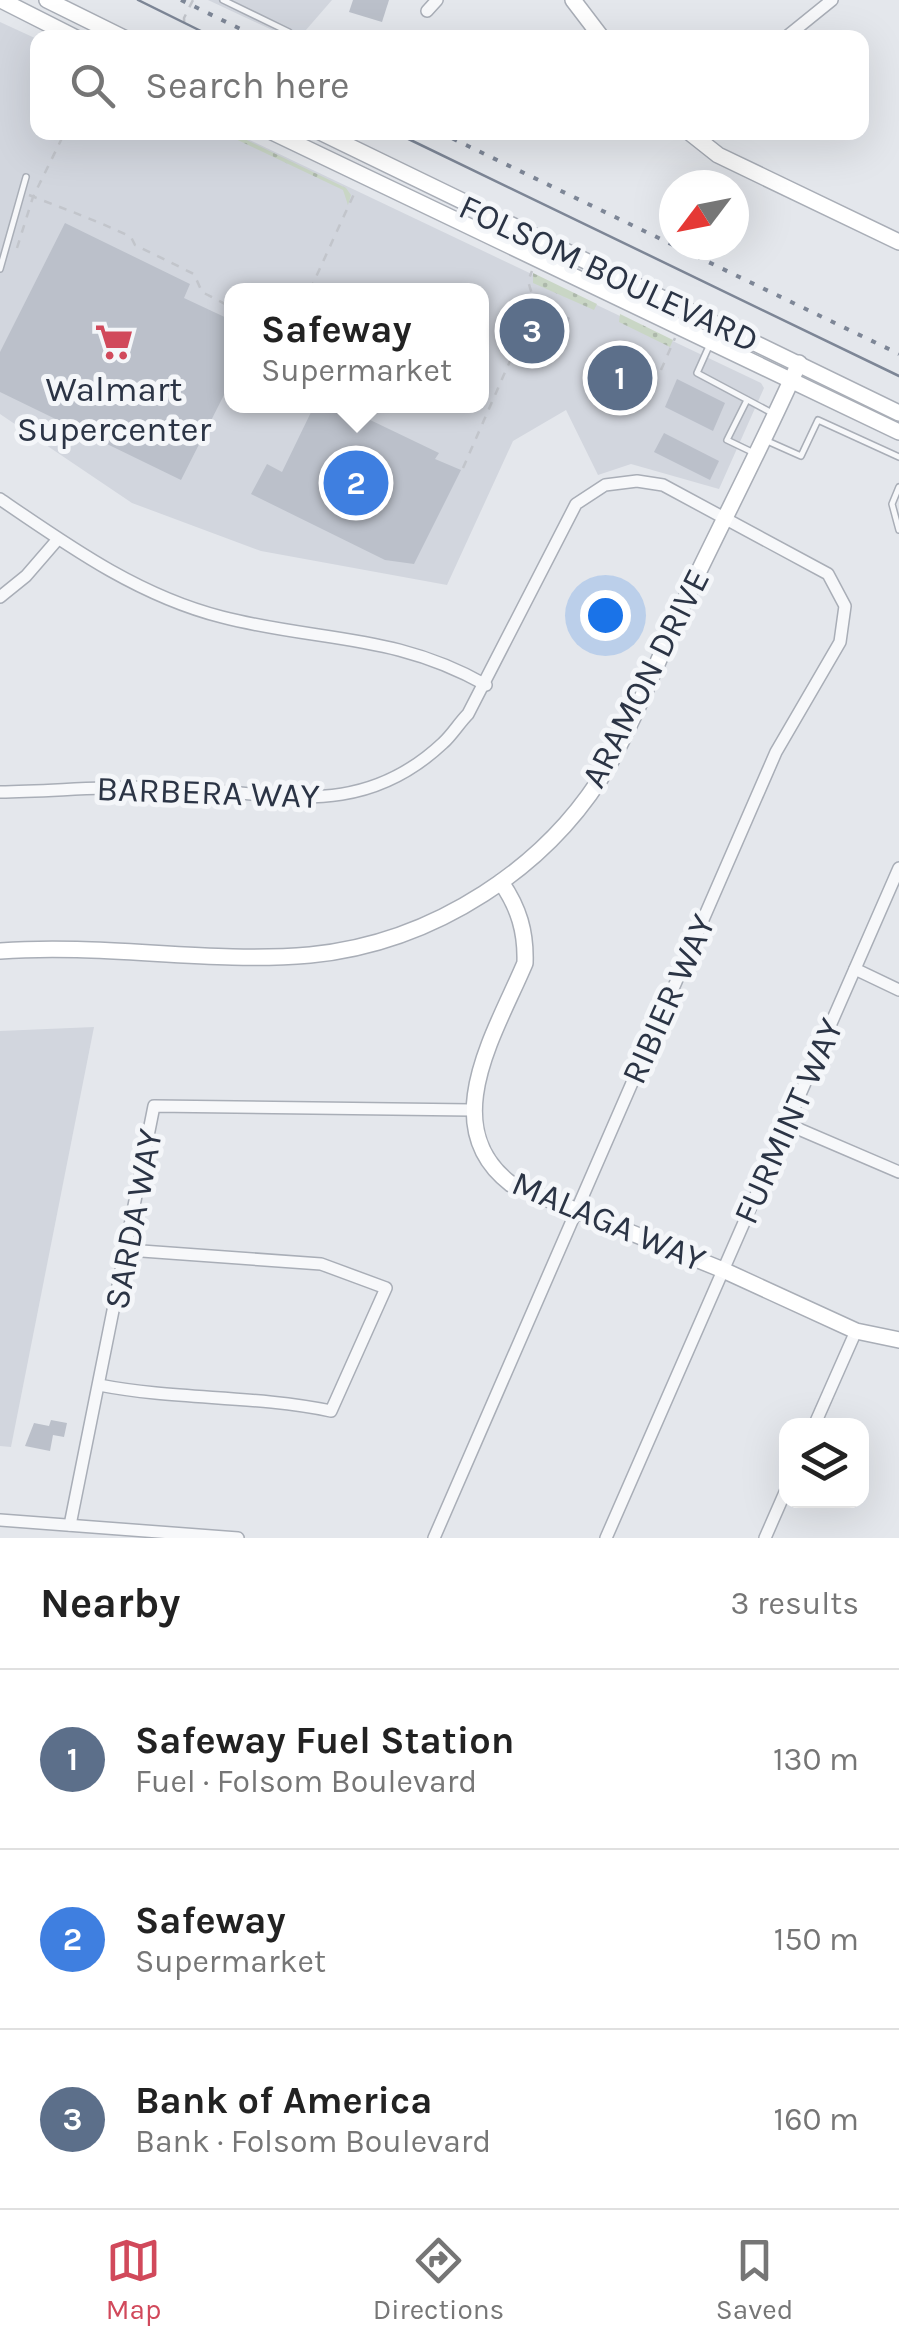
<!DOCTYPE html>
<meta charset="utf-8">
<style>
body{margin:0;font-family:Karla,sans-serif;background:#f6f6f6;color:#222}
.controls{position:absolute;right:30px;bottom:30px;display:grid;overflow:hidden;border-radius:20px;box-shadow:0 10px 40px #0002}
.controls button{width:90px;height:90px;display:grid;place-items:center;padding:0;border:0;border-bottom:2px solid #e0e0e0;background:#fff;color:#222;font:50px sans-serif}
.compass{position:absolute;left:659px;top:170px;width:90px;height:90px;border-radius:50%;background:#fff;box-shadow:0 10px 40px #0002;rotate:238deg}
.you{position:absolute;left:605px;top:615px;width:35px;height:35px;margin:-25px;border:8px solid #fff;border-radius:50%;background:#1a73e8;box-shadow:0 0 0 15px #1a73e833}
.badge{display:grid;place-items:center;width:65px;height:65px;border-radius:50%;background:#d1495b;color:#fff;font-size:32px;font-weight:700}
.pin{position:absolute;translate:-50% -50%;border:5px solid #fff;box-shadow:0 2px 10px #0006}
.popup{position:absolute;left:224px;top:283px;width:265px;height:130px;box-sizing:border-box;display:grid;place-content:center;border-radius:20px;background:#fff;filter:drop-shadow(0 2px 8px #0005);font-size:32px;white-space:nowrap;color:#767676}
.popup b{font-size:38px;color:#222}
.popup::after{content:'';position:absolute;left:50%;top:100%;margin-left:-20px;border:20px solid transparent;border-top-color:#fff}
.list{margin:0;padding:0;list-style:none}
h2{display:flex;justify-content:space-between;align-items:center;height:130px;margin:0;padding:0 40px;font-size:42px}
h2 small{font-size:32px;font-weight:400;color:#767676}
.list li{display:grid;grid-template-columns:65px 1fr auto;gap:30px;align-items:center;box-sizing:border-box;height:180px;padding:0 40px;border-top:2px solid #e0e0e0}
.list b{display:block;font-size:38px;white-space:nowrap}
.list p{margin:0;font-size:32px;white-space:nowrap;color:#767676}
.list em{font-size:32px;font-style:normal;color:#767676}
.icon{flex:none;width:55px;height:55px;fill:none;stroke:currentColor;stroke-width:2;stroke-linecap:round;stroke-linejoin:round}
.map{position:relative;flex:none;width:899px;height:1538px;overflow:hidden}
.search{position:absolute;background:#fff;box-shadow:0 10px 40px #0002;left:30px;right:30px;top:30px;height:110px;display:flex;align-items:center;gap:25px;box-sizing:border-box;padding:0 35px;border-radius:20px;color:#767676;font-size:38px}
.sheet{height:670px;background:#fff}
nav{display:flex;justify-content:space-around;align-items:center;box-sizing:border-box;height:140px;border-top:2px solid #e0e0e0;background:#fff;font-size:28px;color:#767676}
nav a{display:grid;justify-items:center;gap:5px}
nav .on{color:#d1495b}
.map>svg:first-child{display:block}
.built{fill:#d2d6de;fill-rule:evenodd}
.grass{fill:url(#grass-dots)}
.building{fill:#bbc0ca}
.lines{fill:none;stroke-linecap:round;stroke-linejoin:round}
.lane-casing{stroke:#a9aeb7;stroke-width:8}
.street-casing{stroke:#a9aeb7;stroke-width:14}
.secondary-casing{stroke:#a9aeb7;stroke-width:18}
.path{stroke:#c2c5cb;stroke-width:2.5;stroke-dasharray:8 8;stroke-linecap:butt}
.lane{stroke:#f7f8fa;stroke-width:5}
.street{stroke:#f7f8fa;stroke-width:11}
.secondary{stroke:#fff;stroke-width:15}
.tram{stroke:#7d8696;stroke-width:2.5}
.rail{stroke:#7d8696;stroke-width:4;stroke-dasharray:5 10;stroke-linecap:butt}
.labels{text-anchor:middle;stroke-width:10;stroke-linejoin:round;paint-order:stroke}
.street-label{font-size:35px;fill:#2b3445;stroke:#f4f6f9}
.poi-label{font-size:35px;fill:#2b3445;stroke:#f4f6f9}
</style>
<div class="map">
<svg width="899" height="1538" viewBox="0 0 899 1538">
<defs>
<pattern id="grass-dots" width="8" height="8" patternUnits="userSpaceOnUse" patternTransform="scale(2.5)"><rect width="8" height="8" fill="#c9d6c5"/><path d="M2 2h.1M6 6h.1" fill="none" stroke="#adb8ab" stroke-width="1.8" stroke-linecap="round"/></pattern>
</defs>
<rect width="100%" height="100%" fill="#e4e7ec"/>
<g class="built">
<polygon points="208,0 332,0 299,38 287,37"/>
<path d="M0,22l37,17 1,93 197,1 526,250 3,5 -45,101 -88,-25 -33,11 -32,-65 -53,31 -66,144 -186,-34 -129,-48 -132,-89zM231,290h250v116h-250z"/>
<polygon points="94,1027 11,1447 0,1446 0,1031"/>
</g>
<g class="grass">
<polygon points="223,133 232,133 346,188 351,195 348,205 343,190"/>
<polygon points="533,273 597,304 594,310 533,283"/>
<polygon points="620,314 673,340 670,347 619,322"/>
</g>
<g class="building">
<polygon points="353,0 389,0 382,22 349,12"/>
<polygon points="65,223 190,284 184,298 231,320 231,381 181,480 0,392 0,352"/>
<polygon points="541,303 570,318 546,366 517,351"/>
<polygon points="616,343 650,358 624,414 590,398"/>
<polygon points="677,379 725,403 713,431 665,407"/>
<polygon points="314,406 341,406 439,453 435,459 461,470 414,564 385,560 251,494 267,464 282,472"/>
<polygon points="664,433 719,461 710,480 654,452"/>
<polygon points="51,1420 67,1423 64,1437 53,1435 50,1451 25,1446 34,1423 49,1426"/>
</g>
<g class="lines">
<g class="lane-casing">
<g id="lane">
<polyline points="223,0 289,32"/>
<polyline points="0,269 26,177"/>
<polyline points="710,344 697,373 774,414"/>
<polyline points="747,400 727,440 752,452"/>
<polyline points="765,440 801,456 818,420 899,457"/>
<polyline points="899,487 892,504 899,530"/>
</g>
</g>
<g class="street-casing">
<g id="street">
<polyline points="427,11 437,0"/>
<polyline points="785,38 832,0"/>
<path d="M0,499c70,48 139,97 222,118 97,25 172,16 264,68"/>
<polyline points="0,597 26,576 58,539"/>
<path d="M0,792c59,-1 116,-7 175,-4 101,4 184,34 268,-45 9,-8 16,-20 25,-29l108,-210 29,-19 32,-4 26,4 165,89 17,32 -5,36 -64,110 -342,786"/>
<polyline points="855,969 899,990"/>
<polyline points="787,1124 899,1172"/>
<path d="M99,1385c77,15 155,10 232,26l55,-123 -65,-24 -193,-14"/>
<polyline points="814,1426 856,1331"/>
<polyline points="0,1520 238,1538"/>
<polyline points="70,1525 154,1106 471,1110"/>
<polyline points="606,1538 899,868"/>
<polyline points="765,1538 786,1490"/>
</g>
</g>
<g class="secondary-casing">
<g id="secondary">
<polyline points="1,0 76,38"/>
<polyline points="47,0 124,38"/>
<polyline points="573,0 602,38"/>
<polyline points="272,132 899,432"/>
<polyline points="320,132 899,413"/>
<polyline points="689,132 718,155 899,242"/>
<path d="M501,882c18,26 25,50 24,81 -29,69 -90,163 -14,221l212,86 133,61 43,9"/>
<path d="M0,951c104,-8 209,13 310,4 123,-12 240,-87 301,-194 29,-52 51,-111 76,-165 37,-78 77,-154 112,-233"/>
</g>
</g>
<g class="path">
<polyline points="150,37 168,38"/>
<polyline points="185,38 184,18 193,0"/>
<path d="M29,195c35,14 67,25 102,42l4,8 59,29 8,18 29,15"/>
<polyline points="17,248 33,197 65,132"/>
<polyline points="310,290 354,194"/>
<polyline points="661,370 675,338"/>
<polyline points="463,468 535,304 528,281 532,271"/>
</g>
<use href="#lane" class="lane"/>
<use href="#street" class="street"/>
<use href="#secondary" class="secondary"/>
<g class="tram">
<polyline points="138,0 215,38"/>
<polyline points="394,132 899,376"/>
</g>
<g class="rail">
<polyline points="181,0 259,38"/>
<polyline points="439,132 899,354"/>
</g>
</g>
<defs>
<g id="supermarket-bare" transform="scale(3)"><path d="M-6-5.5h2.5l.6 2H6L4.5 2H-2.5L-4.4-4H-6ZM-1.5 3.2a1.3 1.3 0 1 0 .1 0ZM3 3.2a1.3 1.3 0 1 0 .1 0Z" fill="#d1495b" stroke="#f4f6f9" stroke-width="2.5" paint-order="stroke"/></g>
</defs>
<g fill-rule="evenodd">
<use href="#supermarket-bare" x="114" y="342"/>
</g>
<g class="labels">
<g class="street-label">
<text transform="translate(609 273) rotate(25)" y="12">FOLSOM BOULEVARD</text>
<text transform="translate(645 678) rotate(-63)" y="12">ARAMON DRIVE</text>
<text transform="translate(208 792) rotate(2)" y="12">BARBERA WAY</text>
<text transform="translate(668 999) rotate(-66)" y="12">RIBIER WAY</text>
<text transform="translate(788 1121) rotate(-66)" y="12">FURMINT WAY</text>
<text transform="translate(133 1219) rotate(-79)" y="12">SARDA WAY</text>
<text transform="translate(609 1221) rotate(23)" y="12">MALAGA WAY</text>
</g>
<g class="poi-label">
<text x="114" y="401">Walmart<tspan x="114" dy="40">Supercenter</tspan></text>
</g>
</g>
</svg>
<div class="controls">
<button><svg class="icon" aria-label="layers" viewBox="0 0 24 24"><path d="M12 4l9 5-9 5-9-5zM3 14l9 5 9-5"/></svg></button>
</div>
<svg class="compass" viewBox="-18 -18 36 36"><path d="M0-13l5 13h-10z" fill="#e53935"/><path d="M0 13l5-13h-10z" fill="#767676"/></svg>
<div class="you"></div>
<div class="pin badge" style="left:620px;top:378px;background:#5c6f8a">1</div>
<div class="pin badge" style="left:356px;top:483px;background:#3f7fe0">2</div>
<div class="popup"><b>Safeway</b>Supermarket</div>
<div class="pin badge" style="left:532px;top:331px;background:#5c6f8a">3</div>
<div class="search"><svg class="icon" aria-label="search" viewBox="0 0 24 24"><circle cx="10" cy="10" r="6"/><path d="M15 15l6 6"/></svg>Search here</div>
</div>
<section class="sheet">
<h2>Nearby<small>3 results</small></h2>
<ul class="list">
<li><span class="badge" style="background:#5c6f8a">1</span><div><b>Safeway Fuel Station</b><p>Fuel · Folsom Boulevard</p></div><em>130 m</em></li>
<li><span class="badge" style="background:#3f7fe0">2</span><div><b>Safeway</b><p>Supermarket</p></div><em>150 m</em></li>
<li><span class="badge" style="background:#5c6f8a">3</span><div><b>Bank of America</b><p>Bank · Folsom Boulevard</p></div><em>160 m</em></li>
</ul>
</section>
<nav>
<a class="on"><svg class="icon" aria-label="map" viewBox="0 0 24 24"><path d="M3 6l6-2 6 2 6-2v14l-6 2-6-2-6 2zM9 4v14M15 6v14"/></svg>Map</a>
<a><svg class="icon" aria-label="directions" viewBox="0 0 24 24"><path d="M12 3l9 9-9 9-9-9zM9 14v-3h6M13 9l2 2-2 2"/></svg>Directions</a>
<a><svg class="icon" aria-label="saved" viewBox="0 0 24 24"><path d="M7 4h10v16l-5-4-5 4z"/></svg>Saved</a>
</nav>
